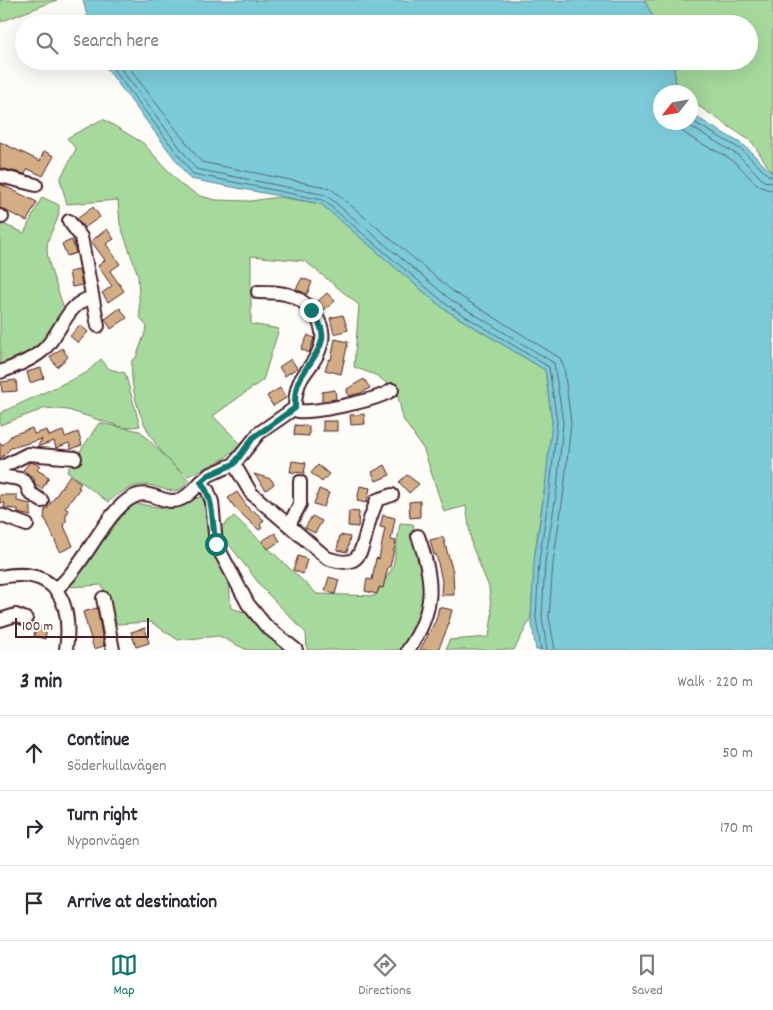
<!DOCTYPE html>
<meta charset="utf-8">
<style>
body{margin:0;font-family:Dekko,sans-serif;background:#f7f7f7;color:#2b2b33}
.compass{position:absolute;left:653px;top:85px;width:45px;height:45px;border-radius:50%;background:#fff;box-shadow:0 5px 20px #0002;rotate:239deg}
.scale{position:absolute;left:15px;bottom:12px;width:134px;box-sizing:border-box;padding-left:5px;border:2px solid #4a1f2b;border-top:0;font-size:14px;line-height:18px;white-space:nowrap;color:#4a1f2b;-webkit-text-stroke:4px #fdfcf7;paint-order:stroke}
.stop{position:absolute;width:15px;height:15px;margin:-11px;border:4px solid #0f766e;border-radius:50%;background:#fff}
.stop.end{background:#0f766e;border-color:#fff;box-shadow:0 1px 5px #0008}
.list{margin:0;padding:0;list-style:none}
h2{display:flex;justify-content:space-between;align-items:center;height:65px;margin:0;padding:0 20px;font-size:21px}
h2 small{font-size:16px;font-weight:400;color:#7c7c81}
.list li{display:grid;grid-template-columns:32px 1fr auto;gap:15px;align-items:center;box-sizing:border-box;height:75px;padding:0 20px;border-top:1px solid #e1e1e2}
.list b{display:block;font-size:19px;white-space:nowrap}
.list p{margin:0;font-size:16px;white-space:nowrap;color:#7c7c81}
.list em{font-size:16px;font-style:normal;color:#7c7c81}
.icon{flex:none;width:28px;height:28px;fill:none;stroke:currentColor;stroke-width:2;stroke-linecap:round;stroke-linejoin:round}
.map{position:relative;flex:none;width:773px;height:650px;overflow:hidden}
.search{position:absolute;background:#fff;box-shadow:0 5px 20px #0002;left:15px;right:15px;top:15px;height:55px;display:flex;align-items:center;gap:12px;box-sizing:border-box;padding:0 18px;border-radius:28px;color:#7c7c81;font-size:19px}
.sheet{height:290px;background:#fff}
nav{display:flex;justify-content:space-around;align-items:center;box-sizing:border-box;height:70px;border-top:1px solid #e1e1e2;background:#fff;font-size:14px;color:#7c7c81}
nav a{display:grid;justify-items:center;gap:2px}
nav .on{color:#0f766e}
.map>svg:first-child{display:block}
.green{fill:#a6da9c;stroke:#787c64}
.water{fill:#7ccbd9;stroke:#688693}
.lines{fill:none;stroke-linecap:round;stroke-linejoin:round}
.shore{stroke:#5e6471;stroke-width:1}
.building{fill:#d3ae85;stroke:#4a1f2b}
.minor-casing{stroke:#4a1f2b;stroke-width:16}
.minor{stroke:#fdfcf7;stroke-width:12}
.route{stroke:#0f766e;stroke-width:6}
</style>
<div class="map">
<svg width="773" height="650" viewBox="0 0 773 650">
<rect width="100%" height="100%" fill="#fdfcf7"/>
<filter id="ink" filterUnits="userSpaceOnUse"><feTurbulence type="fractalNoise" baseFrequency=".02" numOctaves="2"/><feDisplacementMap in="SourceGraphic" scale="10" xChannelSelector="R" yChannelSelector="G"/><feConvolveMatrix kernelMatrix="1 2 1 2 8 2 1 2 1" color-interpolation-filters="sRGB"/></filter>
<g filter="url(#ink)">
<g class="green">
<polygon points="0,0 57,0 0,22"/>
<polygon points="644,0 773,0 773,174 752,142 691,101 690,92 677,92 673,61 749,61 749,24 657,24"/>
<path d="M103,119l40,24 38,42 19,11 16,4 35,1 28,-4 42,7 123,105 101,61 7,52 -6,57 -11,73 -4,66 -17,32h-68l3,-10 40,-3 3,-22 -3,-28 -17,-41 -6,-40 -22,6 -20,-62 -21,-31 -6,-27 -19,-16 -24,-9 5,-62 -54,-44 -54,-5v68l28,5 -16,51 -50,36 28,28 -17,15 -36,17c-36,-22 -60,-75 -56,-116l4,-2 11,-31 -7,-10 -2,-42 -18,-51 -2,-24 -51,4 -7,-25 16,-30 -9,-11z"/>
<path d="M42,197l17,8c1,21 -12,26 -12,44 0,15 13,45 17,60 -20,33 -26,43 -64,56v-139l3,-2 21,9z"/>
<polygon points="101,359 109,369 125,373 140,426 124,428 68,410 46,408 0,425 0,413 86,373"/>
<path d="M99,423l41,8 49,50c-15,19 -24,5 -43,4 -14,-1 -27,9 -38,17l-41,-31z"/>
<polygon points="204,496 208,536 229,584 231,608 248,613 288,650 247,650 219,636 178,640 151,622 117,624 102,585 68,587 132,503 165,508"/>
<polygon points="234,516 317,594 375,596 393,567 400,523 413,524 427,578 422,615 403,650 307,650 306,633 264,590 218,530"/>
</g>
<g class="water">
<polygon points="83,0 644,0 657,24 89,24"/>
<polygon points="101,61 673,61 677,92 660,92 660,122 690,122 691,114 745,146 773,174 773,650 536,650 531,618 534,561 545,487 552,422 545,370 444,309 321,204 190,179"/>
</g>
<g class="lines">
<g class="shore">
<polyline points="107,61 193,174 323,200 447,305 549,367 557,422 550,488 539,561 536,618 541,650"/>
<polyline points="115,61 196,169 326,195 451,300 554,363 563,422 557,489 545,562 542,617 547,650"/>
<polyline points="124,61 201,162 330,188 455,293 560,358 564,367 571,423 564,490 553,563 549,617 555,650"/>
<polyline points="690,120 742,150 768,175 773,177"/>
<path d="M674,122c12,19 42,26 59,39 13,9 22,29 40,29"/>
<polyline points="683,122 738,155 764,181 773,183"/>
</g>
</g>
<g class="building">
<polygon points="0,142 40,161 44,151 54,156 43,176 28,169 25,174 0,168"/>
<polygon points="0,184 37,202 27,221 0,208"/>
<polygon points="93,207 100,217 84,228 77,219"/>
<polygon points="107,229 114,239 106,244 120,264 110,271 124,291 108,302 102,293 112,286 98,266 105,260 91,241"/>
<polygon points="72,240 76,253 67,256 62,244"/>
<polygon points="79,270 82,285 72,287 69,272"/>
<polygon points="302,278 312,282 307,294 296,289"/>
<polygon points="327,293 335,301 324,310 317,302"/>
<polygon points="120,308 127,318 111,329 105,319"/>
<polygon points="343,315 348,330 334,334 330,318"/>
<polygon points="80,325 88,332 78,343 70,336"/>
<polygon points="308,335 314,338 309,353 301,349"/>
<polygon points="335,339 348,342 341,374 325,370 329,359 331,360"/>
<polygon points="62,348 68,357 57,367 50,357"/>
<polygon points="291,359 297,368 285,376 279,367"/>
<polygon points="41,368 44,378 30,383 27,372"/>
<polygon points="364,379 370,388 361,393 348,396 347,389"/>
<polygon points="16,380 17,391 2,392 1,382"/>
<polygon points="280,388 286,398 273,406 267,396"/>
<polygon points="335,390 336,399 322,401 322,392"/>
<polygon points="364,414 365,424 351,425 350,415"/>
<rect x="323" y="421" width="14" height="10"/>
<polygon points="295,425 309,426 309,436 294,435"/>
<polygon points="32,428 34,434 47,430 49,436 63,431 65,437 78,432 82,445 71,449 69,443 56,448 54,441 37,447 42,439 11,448 0,459 0,442 3,445 12,435"/>
<polygon points="292,461 306,463 304,473 290,472"/>
<polygon points="30,462 40,465 37,470 49,477 42,489 35,485 34,478 23,470"/>
<polygon points="318,465 329,474 322,482 311,473"/>
<polygon points="385,465 390,475 376,481 372,472"/>
<polygon points="254,474 271,479 274,484 266,490"/>
<polygon points="70,475 81,483 78,487 80,488 65,508 68,510 66,514 66,522 63,524 73,546 60,552 46,520 44,519 45,509 47,509"/>
<polygon points="407,475 419,484 409,493 399,482"/>
<polygon points="360,486 370,488 367,503 357,501"/>
<polygon points="319,489 329,493 324,507 314,504"/>
<polygon points="237,492 251,512 253,510 264,520 260,525 262,528 259,530 236,509 228,498"/>
<polygon points="0,495 17,495 17,501 31,504 31,516 18,513 18,509 4,508 5,503 0,503"/>
<polygon points="420,501 420,517 410,518 409,502"/>
<polygon points="349,511 359,512 358,527 348,526"/>
<polygon points="383,515 395,518 391,540 396,541 390,567 388,567 383,588 379,587 377,594 365,591 367,579 372,580 376,558 379,559 385,528 380,527"/>
<polygon points="312,516 322,521 315,533 305,528"/>
<polygon points="275,533 280,541 268,549 262,541"/>
<polygon points="340,535 350,537 347,552 337,550"/>
<polygon points="443,537 453,572 454,595 441,595 442,581 436,554 434,555 430,540"/>
<polygon points="298,556 307,559 303,574 293,570"/>
<polygon points="329,577 339,580 335,594 325,591"/>
<polygon points="439,607 452,610 447,629 438,650 420,650 436,620"/>
<polygon points="97,608 104,646 94,649 83,612"/>
<polygon points="36,626 47,628 45,639 34,636"/>
<polygon points="145,628 149,643 136,647 131,632"/>
</g>
<g class="lines">
<g class="minor-casing">
<g id="minor">
<polyline points="0,176 36,185"/>
<polyline points="0,216 2,217"/>
<polyline points="69,221 81,237 98,326"/>
<path d="M258,292c9,0 18,0 27,2 21,4 43,29 36,51 -8,28 -26,26 -26,63l3,3c17,2 81,-11 94,-21"/>
<path d="M0,372c14,-5 30,-11 42,-21 18,-15 24,-48 49,-53"/>
<path d="M234,464l17,29 76,65c33,12 34,-5 41,-32 2,-9 6,-17 9,-26l15,-5"/>
<polyline points="0,468 28,454 75,458"/>
<polyline points="0,476 20,479 26,483 30,493 42,501"/>
<polyline points="201,482 209,475 234,464 259,433 295,408"/>
<polyline points="0,515 27,525"/>
<polyline points="289,525 300,504 300,482"/>
<path d="M0,577c55,-11 73,23 66,73"/>
<path d="M56,589c28,-22 50,-79 77,-92 17,-10 31,10 48,2 8,-3 14,-11 20,-17l7,9 4,11 4,42 32,60 18,22 30,24"/>
<polyline points="103,598 113,650"/>
<polyline points="0,620 16,615 26,619"/>
<path d="M408,650c28,-40 26,-70 10,-114"/>
</g>
</g>
<use href="#minor" class="minor"/>
</g>
</g>
<g class="lines" filter="url(#ink)">
<path class="route" d="M216,544c-5,-23 -1,-43 -15,-62l8,-7 25,-11 19,-26 42,-30c0,-11 0,-21 6,-31 15,-26 34,-37 10,-67"/>
</g>
</svg>
<svg class="compass" viewBox="-18 -18 36 36"><path d="M0-13l5 13h-10z" fill="#e53935"/><path d="M0 13l5-13h-10z" fill="#7c7c81"/></svg>
<div class="scale">100 m</div>
<div class="stop" style="left:216px;top:544px"></div>
<div class="stop end" style="left:311px;top:310px"></div>
<div class="search"><svg class="icon" aria-label="search" viewBox="0 0 24 24"><circle cx="10" cy="10" r="6"/><path d="M15 15l6 6"/></svg>Search here</div>
</div>
<section class="sheet">
<h2>3 min<small>Walk · 220 m</small></h2>
<ul class="list">
<li><svg class="icon" aria-label="ahead" viewBox="0 0 24 24"><path d="M12 20V5M6 11l6-6 6 6"/></svg><div><b>Continue</b><p>Söderkullavägen</p></div><em>50 m</em></li>
<li><svg class="icon" aria-label="right" viewBox="0 0 24 24"><path d="M7 20v-9h11M14 6l5 5-5 5"/></svg><div><b>Turn right</b><p>Nyponvägen</p></div><em>170 m</em></li>
<li><svg class="icon" aria-label="arrive" viewBox="0 0 24 24"><path d="M6 21V4h12l-3 4 3 4H6"/></svg><div><b>Arrive at destination</b></div></li>
</ul>
</section>
<nav>
<a class="on"><svg class="icon" aria-label="map" viewBox="0 0 24 24"><path d="M3 6l6-2 6 2 6-2v14l-6 2-6-2-6 2zM9 4v14M15 6v14"/></svg>Map</a>
<a><svg class="icon" aria-label="directions" viewBox="0 0 24 24"><path d="M12 3l9 9-9 9-9-9zM9 14v-3h6M13 9l2 2-2 2"/></svg>Directions</a>
<a><svg class="icon" aria-label="saved" viewBox="0 0 24 24"><path d="M7 4h10v16l-5-4-5 4z"/></svg>Saved</a>
</nav>
